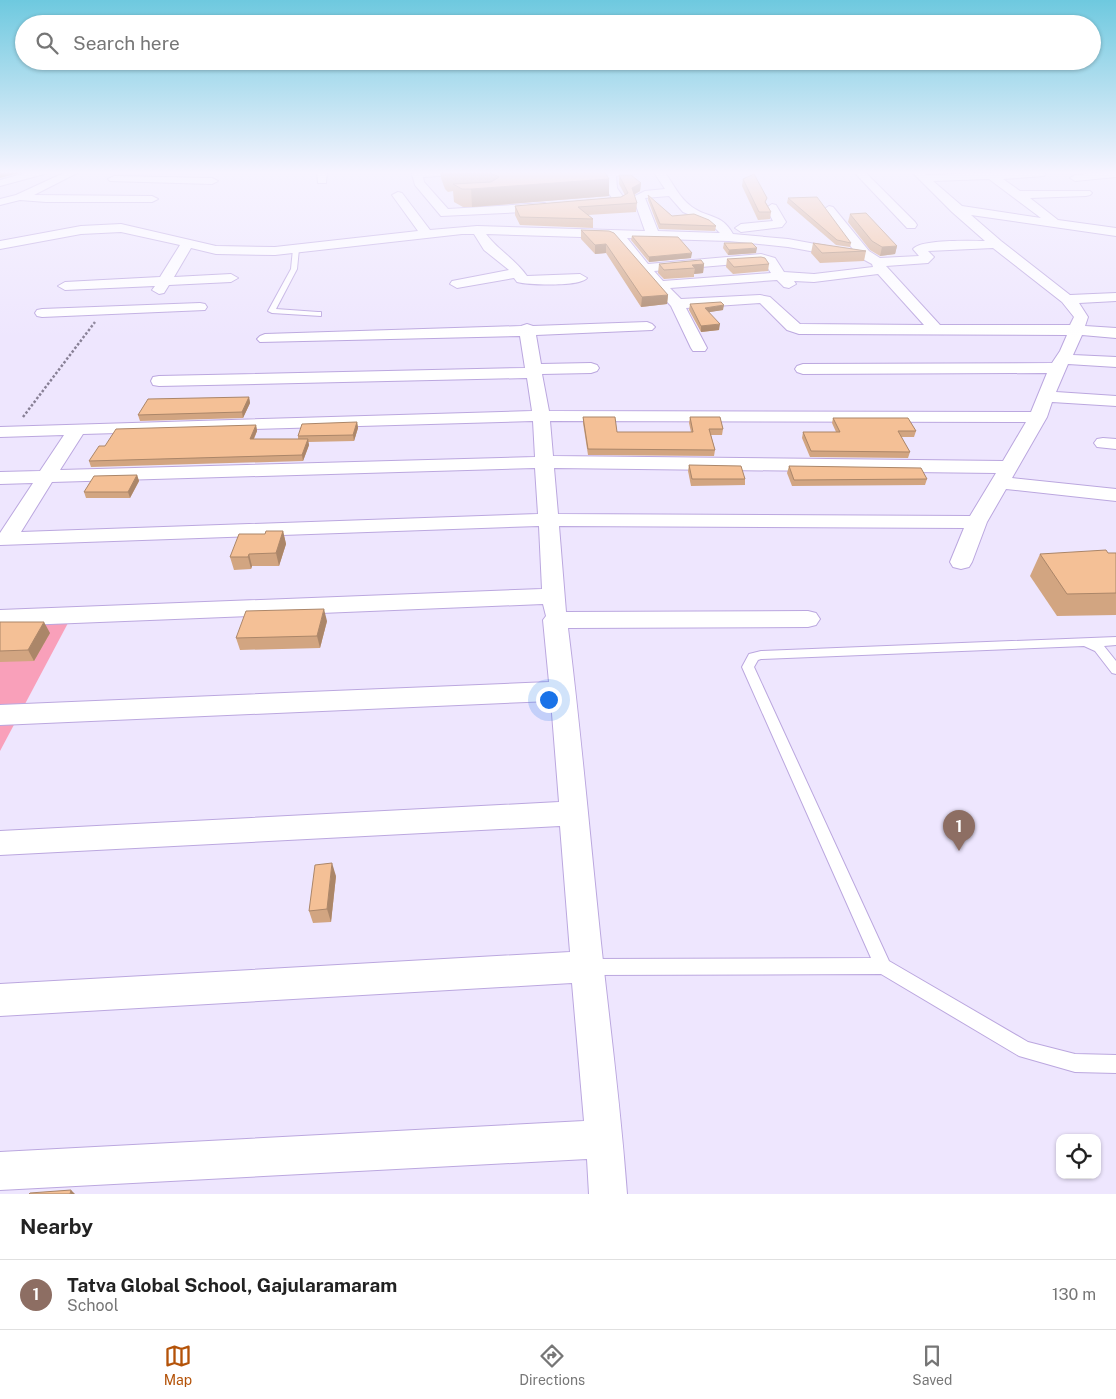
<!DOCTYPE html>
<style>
body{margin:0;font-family:"Public Sans",sans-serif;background:#f6f6f6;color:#222}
.controls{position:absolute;right:15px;bottom:15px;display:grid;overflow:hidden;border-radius:10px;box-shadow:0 1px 4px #0004}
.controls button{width:45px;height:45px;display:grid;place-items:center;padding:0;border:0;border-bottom:1px solid #e0e0e0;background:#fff;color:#222;font:25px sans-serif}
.you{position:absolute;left:548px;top:699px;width:18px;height:18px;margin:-12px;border:4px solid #fff;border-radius:50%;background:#1a73e8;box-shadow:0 0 0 8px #1a73e833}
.badge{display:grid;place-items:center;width:32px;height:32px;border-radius:50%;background:#b45309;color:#fff;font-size:16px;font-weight:700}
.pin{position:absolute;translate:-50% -41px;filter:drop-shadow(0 1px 2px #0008)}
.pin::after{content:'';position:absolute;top:26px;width:18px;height:15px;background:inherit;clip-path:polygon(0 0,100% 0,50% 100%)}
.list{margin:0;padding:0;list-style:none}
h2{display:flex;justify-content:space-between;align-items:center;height:65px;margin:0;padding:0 20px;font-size:21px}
h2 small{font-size:16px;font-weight:400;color:#767676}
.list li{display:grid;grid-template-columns:32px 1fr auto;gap:15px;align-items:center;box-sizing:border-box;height:70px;padding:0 20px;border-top:1px solid #e0e0e0}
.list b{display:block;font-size:19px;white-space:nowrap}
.list p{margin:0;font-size:16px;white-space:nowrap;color:#767676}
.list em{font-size:16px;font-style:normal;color:#767676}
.icon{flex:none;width:28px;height:28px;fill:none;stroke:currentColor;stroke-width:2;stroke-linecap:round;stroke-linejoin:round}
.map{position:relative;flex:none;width:1116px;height:1194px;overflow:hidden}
.search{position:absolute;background:#fff;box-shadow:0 1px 4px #0004;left:15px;right:15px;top:15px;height:55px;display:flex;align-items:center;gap:12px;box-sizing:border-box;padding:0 18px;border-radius:28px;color:#767676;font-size:19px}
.sheet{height:135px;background:#fff}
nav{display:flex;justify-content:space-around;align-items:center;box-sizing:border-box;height:70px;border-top:1px solid #e0e0e0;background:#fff;font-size:14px;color:#767676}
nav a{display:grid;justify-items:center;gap:2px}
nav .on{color:#b45309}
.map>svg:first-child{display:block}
.green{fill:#f9a0ba}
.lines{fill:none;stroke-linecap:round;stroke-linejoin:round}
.lane-casing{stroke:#bba7df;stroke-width:2}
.street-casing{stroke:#bba7df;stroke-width:2}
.path{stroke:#888096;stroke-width:2.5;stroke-dasharray:2.5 2;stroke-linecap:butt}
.lane{fill:#fff;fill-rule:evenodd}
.street{fill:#fff;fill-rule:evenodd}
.wall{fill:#d2a581}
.shaded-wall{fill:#ab8669}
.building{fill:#f4c096;stroke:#ab8669}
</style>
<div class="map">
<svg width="1116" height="1194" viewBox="0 0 1116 1194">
<rect width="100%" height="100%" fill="#eee6fe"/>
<polygon class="green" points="68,623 0,751 0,628"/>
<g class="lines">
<g class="lane-casing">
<g id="lane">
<polygon points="296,247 299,249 297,269 276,309 318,312 321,312 321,316 272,313 268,311 291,269 293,249"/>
<polygon points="1116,637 1116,645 1104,646 1116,661 1116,674 1112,673 1095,651 1084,646 761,659 758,660 754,667 889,961 1028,1042 1075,1054 1116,1055 1116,1073 1075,1072 1019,1056 881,974 590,975 584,973 582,967 584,961 590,959 871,958 742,667 749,654 761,651"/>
</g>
</g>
<g class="street-casing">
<g id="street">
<polygon points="33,171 49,171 48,173 0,186 0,180"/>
<polygon points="68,171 81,171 34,195 152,196 158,199 152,202 46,202 20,200 0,205 0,199 16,195"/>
<polygon points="317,171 327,171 326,183 318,183"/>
<polygon points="417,171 474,171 469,174 423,177 424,182 448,209 545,203 551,207 545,211 441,216 415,185 412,174"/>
<polygon points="640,171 635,174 616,176 617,188 626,201 624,203 594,208 588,204 590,202 612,198 605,188 605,177 575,178 570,175 575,172"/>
<path d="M653,171h11c9,12 15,27 28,36 17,12 29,6 41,27l55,5 55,10 7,4 -7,4 -55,-10 -59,-6 -102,-3 21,26 113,-10 14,4 9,14 30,2 59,-7 -1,-3 -13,-7 -34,-44 -2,-3 6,-4 4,1 36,44 11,7 39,-2 -6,-7c9,-10 57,-8 72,-8l-33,-29 -41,-41h11l4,4 114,-4 5,3 -1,2 -41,3 17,12h70l2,2 -2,2 -4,1 -56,2 28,22 58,8v8l-145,-21 30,26 69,54 46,-2v8l-37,2 9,14 -3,9 31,2v10l-34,-3 -9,20 43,2v10l-48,-3 -12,28 60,4v10l-64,-4 -5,15 -35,61 104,11v12l-110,-12 -19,33 -15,40 -3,5 -8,2 -8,-2 -3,-5 14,-34 -405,-2 7,86 242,-1 8,2 4,6 -4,6 -8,2 -240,1c13,105 22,209 33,315 9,84 20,167 26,251h-38l-2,-35 -587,31v-38l584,-31 -12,-138 -572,33v-32l570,-32 -10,-126 -560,29v-24l559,-29 -8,-101 -551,24v-20l549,-23 -6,-62 3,-4 -3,-12 -543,22v-16l542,-21 -3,-63 -539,19v-12l33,-50 -33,1v-12l40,-1 24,-36 -64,2v-10l532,-16 -5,-33 -368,8 -6,-1 -2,-4 2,-4 6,-1 366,-8 -5,-32 -260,6 -3,-3 3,-3 5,-2 256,-8 6,-2 6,2 114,-4 5,2 3,3 -3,3 -116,5 5,29 50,-1 6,2 2,3 -2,3 -6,2 -49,1 7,37 482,1 16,-39 -244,1 -6,-2 -2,-3 2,-3 6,-2 249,-1 8,-12 7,-16 -268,-1 -12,-4 -27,-27 -74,5 21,40 -2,3h-12l-2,-3 -20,-42 -32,-35 -26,-33 -127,-4c12,16 29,25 41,42l53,-2 7,4c-8,9 -58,7 -70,4l-3,-4 -57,10 -7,-4 2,-3 57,-11 -25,-20 -10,-16h-12l-187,21 -59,-1 -25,-6 -17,29 57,-3 7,4 -7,4 -62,3 -5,8 -5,1 -7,-4 3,-4 -90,4 -7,-4 7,-4 95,-5 20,-32 -59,-13 -40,2 -81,15v-8l81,-15 40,-2 95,22 59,1 143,-16 -26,-36 6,-3 4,1 28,37 47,-4 168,5 -12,-34 12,-6 20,-2zM989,179l52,39 -79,-12 -29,-25zM669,196l14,16 27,11 10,10 -62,-2 -13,-33zM993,248l69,54 12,15 -4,8h-130l-54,-59 42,-3 6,-6 -6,-6zM760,262l5,2 6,9 -108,8 -9,-10zM878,274l46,51 -124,-1 -30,-27 -10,-2 -79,4 -11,-11 107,-8 7,7 5,1 7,-4 -2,-3 20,1zM533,421l2,36 -475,13 23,-36zM550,421l476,1 -23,39 -450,-5zM535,468l3,46 -517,18 31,-50zM554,468l442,5 -26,43 -412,-2z"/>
<polygon points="853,171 864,171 915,222 917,225 915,228 907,228"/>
<polygon points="1116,171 1116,177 1075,181 1070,178 1075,175"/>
<polygon points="114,176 212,178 218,181 212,184 110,181 108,179"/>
<polygon points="772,204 776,205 786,222 782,227 741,232 735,228 741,224 773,221 766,208"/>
<polygon points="200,303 205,304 207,307 205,310 42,317 37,316 35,313 37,310 42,309"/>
<polygon points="1103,438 1116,439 1116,449 1097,447 1094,443 1097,439"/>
</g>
</g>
<polyline class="path" points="23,417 95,322"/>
<use href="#lane" class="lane"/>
<use href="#street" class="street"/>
</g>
<g class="wall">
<polygon points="101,171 121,171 119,172"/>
<polygon points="440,171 604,171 609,196 472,207 463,207 454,202 453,191 448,192 445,189 441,178"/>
<polygon points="619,175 641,183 640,191 634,195 637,203 636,212 588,215 593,219 593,228 520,225 515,215 515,206 621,197 625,195 619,184"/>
<polygon points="743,179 767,204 771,212 770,219 758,220 742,186"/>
<polygon points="648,195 672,216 716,226 715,231 659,229 648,200"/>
<polygon points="788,198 851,243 850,247 836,245 787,203"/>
<polygon points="850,214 897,246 895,254 880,256 870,250 848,222"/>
<polygon points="581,230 609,231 668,295 667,304 641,307 606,253 595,254 581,239"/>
<polygon points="632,236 691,258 649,262 631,240"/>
<polygon points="724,243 756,253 728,255 723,248"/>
<polygon points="813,243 866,251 864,261 820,263 811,253"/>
<polygon points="727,259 769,264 768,271 733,274 726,267"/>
<polygon points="659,264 704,264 703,273 694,274 694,277 664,279 658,273"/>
<polygon points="690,304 723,310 709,312 719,330 701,332 689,310"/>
<polygon points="249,397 250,403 243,418 140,421 138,415"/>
<polygon points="583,417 617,432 691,432 689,423 690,417 723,429 722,435 711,435 715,450 714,456 588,455 583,423"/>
<polygon points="833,418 916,431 914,437 901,437 910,452 908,458 810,457 802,438 803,432 836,432 832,423"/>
<polygon points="357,422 358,428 354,441 308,442 309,445 303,461 91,467 89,461 105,446 256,425 257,431 254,439 298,439 298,436"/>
<polygon points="689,465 745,479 745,485 691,486 688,471"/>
<polygon points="789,466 927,479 925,485 792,486 787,473"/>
<polygon points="137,475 139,481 130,498 86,498 84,492"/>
<polygon points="283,531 286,544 279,566 252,566 251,569 234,570 230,557 265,534"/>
<polygon points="1108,553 1116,553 1116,615 1057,616 1030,576 1040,554"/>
<polygon points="327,621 320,648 240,650 236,638"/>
<polygon points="0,622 50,633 34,661 0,662"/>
<polygon points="336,876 331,922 313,923 309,911"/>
</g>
<g class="shaded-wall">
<polygon points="4,171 27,171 0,178 0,172"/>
<polygon points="609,179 609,196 472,207 471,189"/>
<polygon points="641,183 640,191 631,196 632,188"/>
<polygon points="606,244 606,253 595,254 595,245"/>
<polygon points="897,246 895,254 880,256 882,247"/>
<polygon points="757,248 756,253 728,255 729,250"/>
<polygon points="692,253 691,258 649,262 649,257"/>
<polygon points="704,264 703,273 694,274 695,268 692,265"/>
<polygon points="668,295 667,304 641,307 642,297"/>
<polygon points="724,305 723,310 704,313 705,308"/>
<polygon points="720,324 719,330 701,332 701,326"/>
<polygon points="249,397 250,403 243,418 242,412"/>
<polygon points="357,422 358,428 354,441 353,435"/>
<polygon points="256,425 257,431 251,445 250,439"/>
<polygon points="308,439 309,445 303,461 302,455"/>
<polygon points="137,475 139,481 130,498 128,492"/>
<polygon points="283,531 286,544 279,566 276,553"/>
<polygon points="249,554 252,566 251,569 248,557"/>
<polygon points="324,609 327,621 320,648 317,636"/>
<polygon points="44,622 50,633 34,661 28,650"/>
<polygon points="332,863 336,876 331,922 327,909"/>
<polygon points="71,1190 75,1194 70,1194"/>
</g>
<g class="building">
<polygon points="443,171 604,171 609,179 471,189 462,189 453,184 491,182 499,177 491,173 447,174"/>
<polygon points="754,174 767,198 765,202 771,212 759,212 743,179"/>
<polygon points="619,175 631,175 641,183 632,188 637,203 578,207 593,219 520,217 515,206 621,197 628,193"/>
<polygon points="648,195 672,216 694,214 709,220 716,226 660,224"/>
<polygon points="817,197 851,243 837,240 788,198"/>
<polygon points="866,213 897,246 882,247 872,241 850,214"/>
<polygon points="581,230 609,231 614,233 668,295 642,297 606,244 595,245"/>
<polygon points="632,236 678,237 692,253 649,257"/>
<polygon points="724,243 752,243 757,248 729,250"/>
<polygon points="813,243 866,251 822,253"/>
<polygon points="761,257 765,258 769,264 734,267 727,259"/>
<polygon points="701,260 704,264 692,265 695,268 664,270 659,264"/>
<polygon points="721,302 724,305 705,308 720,324 701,326 690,304"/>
<polygon points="249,397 242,412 138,415 148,399"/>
<polygon points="583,417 615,417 617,432 693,432 690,417 720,417 723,429 709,429 715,450 588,449"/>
<polygon points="833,418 908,418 916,431 898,431 910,452 811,451 803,432 840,432"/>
<polygon points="357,422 353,435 298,436 302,424"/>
<polygon points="256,425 250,439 308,439 302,455 89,461 99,446 105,446 116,429"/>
<polygon points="689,465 741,466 745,479 692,479"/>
<polygon points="789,466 921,468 927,479 794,480"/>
<polygon points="137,475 128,492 84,492 94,476"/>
<polygon points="266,531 283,531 276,553 249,554 248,557 230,557 239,534 265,534"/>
<polygon points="1106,550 1108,553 1116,553 1116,593 1067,594 1040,554"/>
<polygon points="324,609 317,636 236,638 246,611"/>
<polygon points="0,622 44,622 28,650 0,651"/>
<polygon points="332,863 327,909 309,911 315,865"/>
<polygon points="71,1190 70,1194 29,1194 30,1193"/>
</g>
<linearGradient id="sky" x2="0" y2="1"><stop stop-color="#6ec9df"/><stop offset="0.51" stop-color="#f7f4ff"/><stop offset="1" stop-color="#f7f4ff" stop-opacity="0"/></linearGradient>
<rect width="1116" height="338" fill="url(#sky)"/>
</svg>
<div class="controls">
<button><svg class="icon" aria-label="locate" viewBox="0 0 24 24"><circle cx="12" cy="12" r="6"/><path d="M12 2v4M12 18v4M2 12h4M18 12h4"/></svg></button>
</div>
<div class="you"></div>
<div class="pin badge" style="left:959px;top:851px;background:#8d6e63">1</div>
<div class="search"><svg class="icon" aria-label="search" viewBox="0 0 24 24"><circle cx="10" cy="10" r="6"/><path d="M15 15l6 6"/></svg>Search here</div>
</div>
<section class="sheet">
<h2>Nearby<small></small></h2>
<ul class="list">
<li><span class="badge" style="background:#8d6e63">1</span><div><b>Tatva Global School, Gajularamaram</b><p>School</p></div><em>130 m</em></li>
</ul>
</section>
<nav>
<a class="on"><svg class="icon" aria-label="map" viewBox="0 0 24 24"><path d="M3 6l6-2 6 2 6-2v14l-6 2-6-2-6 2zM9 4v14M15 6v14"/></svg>Map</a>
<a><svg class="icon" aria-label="directions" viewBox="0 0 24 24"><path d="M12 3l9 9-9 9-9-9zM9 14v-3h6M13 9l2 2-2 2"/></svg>Directions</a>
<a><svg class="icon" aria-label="saved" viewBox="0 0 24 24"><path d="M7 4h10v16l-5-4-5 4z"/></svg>Saved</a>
</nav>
